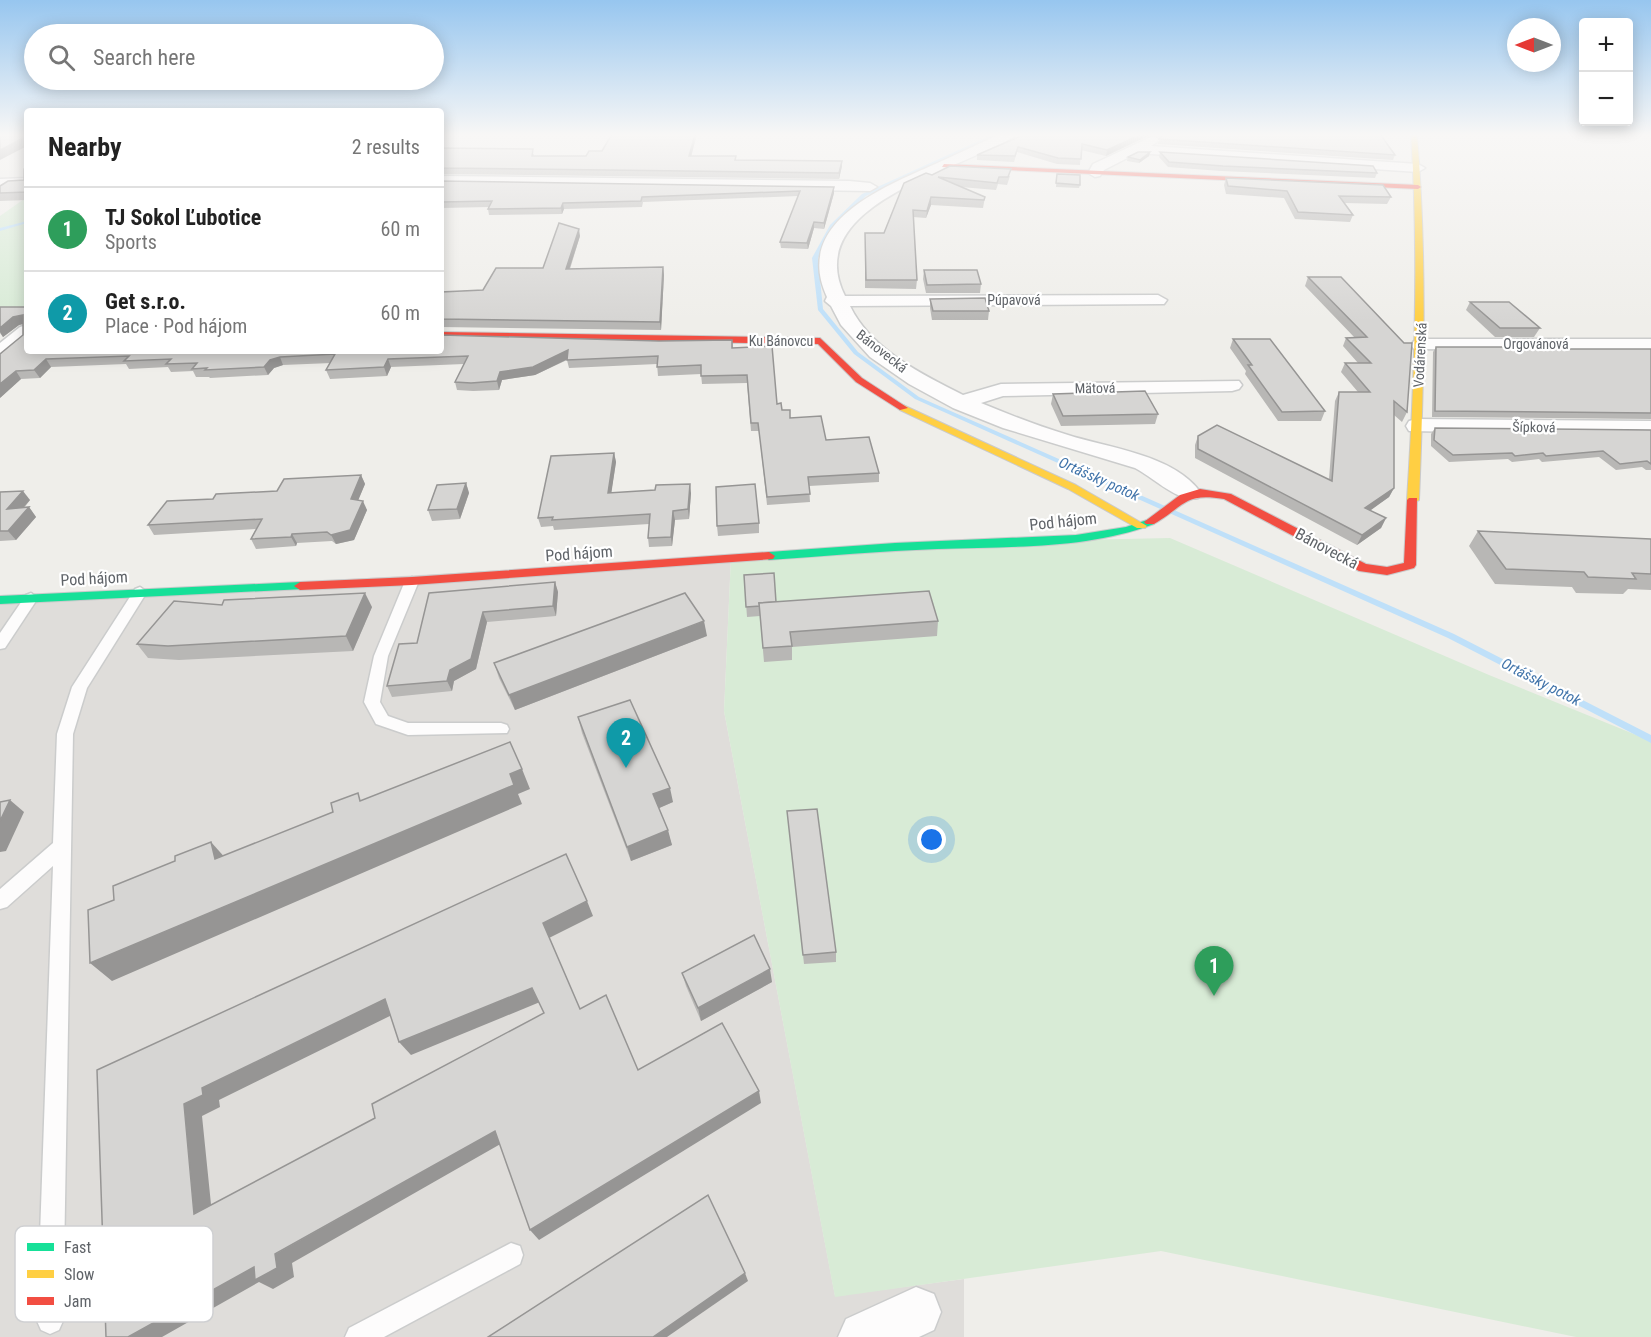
<!DOCTYPE html>
<meta charset="utf-8">
<style>
body{margin:0;font-family:"Roboto Condensed",sans-serif;background:#f6f6f6;color:#222}
.controls{position:absolute;right:18px;top:18px;display:grid;overflow:hidden;border-radius:6px;box-shadow:0 3px 15px #0003}
.controls button{width:54px;height:54px;display:grid;place-items:center;padding:0;border:0;border-bottom:2px solid #e0e0e0;background:#fff;color:#222;font:30px sans-serif}
.compass{position:absolute;left:1507px;top:18px;width:54px;height:54px;border-radius:50%;background:#fff;box-shadow:0 3px 15px #0003;rotate:270deg}
.you{position:absolute;left:932px;top:840px;width:21px;height:21px;margin:-15px;border:4px solid #fff;border-radius:50%;background:#1a73e8;box-shadow:0 0 0 9px #1a73e833}
.badge{display:grid;place-items:center;width:39px;height:39px;border-radius:50%;background:#7c3aed;color:#fff;font-size:20px;font-weight:700}
.pin{position:absolute;translate:-50% -50px;filter:drop-shadow(0 2px 3px #0008)}
.pin::after{content:'';position:absolute;top:32px;width:21px;height:18px;background:inherit;clip-path:polygon(0 0,100% 0,50% 100%)}
.list{margin:0;padding:0;list-style:none}
h2{display:flex;justify-content:space-between;align-items:center;height:78px;margin:0;padding:0 24px;font-size:26px}
h2 small{font-size:20px;font-weight:400;color:#767676}
.list li{display:grid;grid-template-columns:39px 1fr auto;gap:18px;align-items:center;box-sizing:border-box;height:84px;padding:0 24px;border-top:2px solid #e0e0e0}
.list b{display:block;font-size:22px;white-space:nowrap}
.list p{margin:0;font-size:20px;white-space:nowrap;color:#767676}
.list em{font-size:20px;font-style:normal;color:#767676}
.icon{flex:none;width:33px;height:33px;fill:none;stroke:currentColor;stroke-width:2;stroke-linecap:round;stroke-linejoin:round}
.map{position:relative;flex:none;width:1651px;height:1337px;overflow:hidden}
.search{position:absolute;background:#fff;box-shadow:0 3px 15px #0003;left:24px;top:24px;width:420px;height:66px;display:flex;align-items:center;gap:15px;box-sizing:border-box;padding:0 21px;border-radius:33px;color:#767676;font-size:22px}
.panel{position:absolute;background:#fff;box-shadow:0 3px 15px #0003;left:24px;top:108px;width:420px;height:246px;border-radius:6px}
.map>svg:first-child{display:block}
.industrial{fill:#dfddda}
.green{fill:#d8ebd6}
.lines{fill:none;stroke-linecap:round;stroke-linejoin:round}
.stream{fill:#bfe0f9;fill-rule:evenodd}
.lane-casing{stroke:#cbcccc;stroke-width:3}
.street-casing{stroke:#cbcccc;stroke-width:3}
.fast-casing{stroke:#cacacb;stroke-width:2}
.slow-casing{stroke:#cacacb;stroke-width:2}
.jam-casing{stroke:#cacacb;stroke-width:2}
.lane{fill:#fdfcfc;fill-rule:evenodd}
.street{fill:#fdfcfc;fill-rule:evenodd}
.fast{fill:#16e098;fill-rule:evenodd}
.slow{fill:#ffcf43;fill-rule:evenodd}
.jam{fill:#f24e42;fill-rule:evenodd}
.wall{fill:#b8b7b5}
.shaded-wall{fill:#969594}
.building{fill:#d6d5d3;stroke:#969594;stroke-width:1.5;fill-rule:evenodd}
.labels{text-anchor:middle;stroke-width:4.5;stroke-linejoin:round;paint-order:stroke}
.far-street-label{font-size:14px;fill:#5f6368;stroke:#fff}
.far-water-label{font-size:15px;font-style:italic;fill:#4174aa;stroke:#fff}
.street-label{font-size:16px;fill:#5f6368;stroke:#fff}
.key{fill:#fff;stroke:#cfd0d2;stroke-width:1.5}
.key-label{font-size:16px;fill:#5f6368}
</style>
<div class="map">
<svg width="1651" height="1337" viewBox="0 0 1651 1337">
<rect width="100%" height="100%" fill="#efeeea"/>
<polygon class="industrial" points="731,557 724,711 835,1296 964,1279 964,1337 0,1337 0,599"/>
<g class="green">
<polygon points="27,197 27,312 0,312 0,216"/>
<polygon points="1170,538 1489,675 1651,741 1651,1337 1576,1337 1161,1251 835,1297 724,711 731,557 1028,541"/>
</g>
<g class="lines">
<g class="stream">
<polygon points="994,134 998,134 866,196 834,227 818,258 823,309 858,352 919,397 1454,634 1651,735 1651,743 1448,638 915,399 854,354 818,310 812,258 830,225 862,194"/>
<polygon points="27,221 27,223 0,231 0,228"/>
</g>
<g class="lane-casing">
<g id="lane">
<polygon points="412,577 419,581 388,656 380,702 388,716 408,723 501,723 507,725 509,729 507,733 408,735 376,724 364,702 374,656 405,581"/>
<polygon points="140,587 147,592 87,688 73,734 63,1321 59,1330 50,1334 41,1330 37,1321 53,866 7,907 0,909 0,889 53,843 57,734 72,687 135,589"/>
<polygon points="31,593 38,598 5,648 0,649 0,633 26,595"/>
<polygon points="511,1243 520,1246 523,1255 520,1264 384,1337 345,1337 349,1328"/>
</g>
</g>
<g class="street-casing">
<g id="street">
<path d="M1000,134h16c-7,8 -21,12 -31,17 -55,27 -181,63 -140,145l313,-1 9,5 -3,4 -314,2c21,44 72,68 113,89l38,-11 238,-3 3,4 -3,4 -7,2 -229,5 -22,7c29,12 57,23 87,32 41,13 107,20 133,58l-3,5c-20,5 -45,-21 -63,-30l-132,-40 -50,-20 -44,-24 -39,-27 -29,-32 -10,-19 -6,-5 2,-4c-34,-73 52,-108 106,-132 23,-10 45,-21 67,-31z"/>
<polygon points="1153,136 1160,140 1151,146 1418,164 1425,168 1418,172 1137,153 1104,170 1100,176 1095,177 1088,173 1093,164"/>
<polygon points="441,176 849,181 870,183 877,187 870,191 441,184"/>
<polygon points="27,178 27,186 0,187 0,179"/>
<polygon points="27,325 27,341 7,357 0,359 0,343 20,327"/>
<polygon points="1421,339 1651,339 1651,351 1414,349 1411,345 1414,341"/>
<polygon points="1417,419 1651,421 1651,435 1409,431 1406,426 1409,421"/>
<polygon points="916,1287 934,1294 941,1312 934,1330 919,1337 838,1337 846,1319"/>
</g>
</g>
<g class="fast-casing">
<g id="fast">
<path d="M1150,519l4,1v4c-69,26 -144,22 -217,25 -56,2 -112,7 -168,11l-6,-4 6,-4 126,-9 181,-8 50,-8z"/>
<polygon points="300,582 304,583 306,586 304,589 0,604 0,596"/>
</g>
</g>
<g class="slow-casing">
<g id="slow">
<path d="M1411,134h6c10,122 7,244 2,366l-6,3 -6,-3c8,-122 12,-244 4,-366z"/>
<polygon points="903,405 1076,485 1147,526 1145,528 1137,528 1068,489 900,410 898,408"/>
</g>
</g>
<g class="jam-casing">
<g id="jam">
<polygon points="944,164 1418,185 1421,187 1418,189 942,167"/>
<polygon points="441,332 820,338 862,378 908,408 900,410 856,382 818,344 441,338"/>
<path d="M1200,489l31,5 135,70 21,3 17,-4 3,-63 2,-2h8l-1,67 -2,3 -27,7 -28,-4 -135,-72c-40,-7 -39,7 -70,25h-8l-2,-2 36,-27z"/>
<polygon points="769,552 775,556 773,559 412,585 300,590 294,586 300,582 412,577"/>
</g>
</g>
<use href="#lane" class="lane"/>
<use href="#street" class="street"/>
<use href="#fast" class="fast"/>
<use href="#slow" class="slow"/>
<use href="#jam" class="jam"/>
</g>
<g class="wall">
<polygon points="612,134 697,134 691,156 736,156 736,160 842,166 839,179 441,174 441,148 534,154 534,156 586,156 602,151"/>
<polygon points="1025,134 1380,134 1395,155 1393,160 1158,144 1160,138 1152,134 1106,156 1081,150 1080,165 1057,164 1017,152 1014,162 977,160 977,155"/>
<polygon points="1150,152 1149,156 1139,163 1127,161 1128,157"/>
<polygon points="1160,152 1377,173 1375,178 1221,171 1168,167 1159,157"/>
<polygon points="27,168 27,200 0,201 0,186 24,180"/>
<polygon points="1057,174 1080,185 1079,188 1056,187"/>
<polygon points="932,175 1010,176 1007,185 998,184 996,190 961,187 985,197 983,208 931,205 926,218 913,217 917,280 916,289 865,288 865,233 884,233"/>
<polygon points="1226,178 1391,197 1387,204 1345,203 1353,215 1350,222 1295,219 1284,198 1226,194 1224,185"/>
<polygon points="441,181 834,187 834,193 824,229 814,228 808,249 781,248 780,242 798,196 643,202 642,207 564,209 562,214 489,215 488,209 489,207 441,208"/>
<polygon points="580,236 570,269 663,267 664,275 661,330 441,327 441,292 483,290 543,268"/>
<polygon points="924,270 981,284 980,293 926,293 923,279"/>
<polygon points="1308,277 1341,277 1407,412 1402,422 1394,415 1394,488 1389,497 1370,510 1386,518 1381,528 1357,545 1195,458 1195,445 1198,436 1329,479 1335,401 1339,392 1358,392 1341,372 1345,363 1358,363 1343,346 1346,338 1355,338 1305,286"/>
<polygon points="930,299 989,311 988,320 932,320 930,308"/>
<polygon points="1470,302 1540,328 1534,337 1495,337 1466,310"/>
<polygon points="0,307 27,307 27,351 732,340 733,348 782,410 790,418 879,473 879,482 809,486 810,502 767,505 759,431 751,431 747,383 702,384 701,374 658,376 657,364 569,368 567,360 535,375 502,380 499,390 473,391 457,390 455,382 464,364 391,367 387,376 330,379 326,370 331,363 283,365 274,368 268,375 210,378 209,377 196,377 193,371 171,372 168,367 129,369 126,364 51,367 40,378 21,379 0,398 23,335 23,324 19,325 3,337 0,333"/>
<polygon points="1233,339 1325,411 1321,421 1278,421 1245,374 1246,371 1230,348"/>
<polygon points="1436,347 1569,349 1651,349 1651,419 1432,417 1433,352"/>
<polygon points="1053,394 1158,414 1155,424 1061,426 1051,404"/>
<polygon points="1435,428 1651,430 1651,470 1646,470 1642,467 1616,470 1599,457 1542,462 1539,459 1512,462 1508,459 1449,462 1431,446 1431,434"/>
<polygon points="614,453 616,462 611,493 691,493 689,519 675,520 672,546 649,547 648,538 649,524 554,530 553,526 541,527 538,518"/>
<polygon points="361,475 365,484 358,500 367,510 354,540 336,544 332,541 297,543 296,546 256,549 251,539 256,529 154,535 148,525 277,491"/>
<polygon points="466,483 469,493 460,519 432,521 428,510"/>
<polygon points="0,492 30,500 24,508 29,507 36,517 16,540 0,541"/>
<polygon points="759,523 759,533 718,536 717,526"/>
<polygon points="1478,531 1651,539 1651,590 1628,589 1623,594 1576,593 1572,587 1495,584 1469,546"/>
<polygon points="744,575 776,602 938,621 937,636 792,647 792,660 764,662 760,616 747,617"/>
<polygon points="555,582 558,592 556,616 487,622 476,669 454,681 452,691 392,697 387,686 417,643 429,593"/>
<polygon points="222,605 372,607 353,651 179,660 148,658 137,644"/>
<polygon points="707,636 515,710 499,678 494,663"/>
<polygon points="578,717 673,802 659,808 672,845 631,861 582,733"/>
<polygon points="787,811 836,952 836,962 804,964"/>
<polygon points="682,973 772,982 701,1021 686,986"/>
</g>
<g class="shaded-wall">
<polygon points="695,134 697,134 690,161 689,156"/>
<polygon points="1142,134 1152,134 1106,156 1107,150"/>
<polygon points="27,136 27,146 0,160 0,150"/>
<polygon points="1150,152 1149,156 1139,163 1140,160"/>
<polygon points="842,161 842,166 839,179 839,173"/>
<polygon points="834,187 834,193 824,229 824,223"/>
<polygon points="931,197 931,205 926,218 927,211"/>
<polygon points="563,203 564,209 562,214 561,208"/>
<polygon points="814,222 814,228 808,249 807,243"/>
<polygon points="579,229 580,236 567,276 566,269"/>
<polygon points="663,267 664,275 661,330 660,322"/>
<polygon points="23,315 27,323 19,325 3,337 0,332 0,328 13,317"/>
<polygon points="568,350 570,358 535,375 502,380 499,390 497,381 500,372"/>
<polygon points="280,357 283,365 274,368 268,375 264,367 270,360"/>
<polygon points="46,359 51,367 40,378 34,370"/>
<polygon points="388,359 391,367 387,376 384,367"/>
<polygon points="16,371 21,379 0,398 0,384"/>
<polygon points="614,453 616,462 610,502 608,493"/>
<polygon points="361,475 365,484 355,508 351,499"/>
<polygon points="466,483 469,493 460,519 457,509"/>
<polygon points="690,484 691,493 689,519 688,509"/>
<polygon points="1394,488 1389,497 1360,518 1365,508"/>
<polygon points="23,491 30,500 14,518 7,509"/>
<polygon points="363,501 367,510 354,540 336,544 331,535"/>
<polygon points="29,507 36,517 16,540 8,531"/>
<polygon points="673,511 675,520 672,546 671,537"/>
<polygon points="1386,518 1381,528 1357,545 1362,535"/>
<polygon points="292,534 297,543 296,546 291,537"/>
<polygon points="555,582 558,592 556,616 553,606"/>
<polygon points="365,593 372,607 353,651 346,636"/>
<polygon points="483,612 487,622 476,669 454,681 452,691 447,681 450,670"/>
<polygon points="704,621 707,636 515,710 509,695"/>
<polygon points="522,769 530,789 518,794 522,804 112,981 90,963"/>
<polygon points="670,788 673,802 657,809 653,794"/>
<polygon points="10,800 24,812 6,851 0,852 0,821"/>
<polygon points="668,830 672,845 631,861 627,847"/>
<polygon points="211,842 228,861 215,859"/>
<polygon points="587,901 593,916 549,938 543,923"/>
<polygon points="770,969 772,982 701,1021 698,1008"/>
<polygon points="532,988 540,1002 411,1055 399,1042"/>
<polygon points="385,999 396,1013 219,1100 220,1107 202,1116 213,1224 194,1214 184,1104 202,1088"/>
<polygon points="759,1091 761,1103 539,1240 530,1230"/>
<polygon points="495,1131 504,1142 292,1263 294,1277 273,1289 259,1282 162,1337 128,1337"/>
<polygon points="745,1273 748,1281 667,1337 653,1337"/>
</g>
<g class="building">
<polygon points="0,134 27,134 27,136 0,150"/>
<polygon points="612,134 695,134 689,156 736,156 735,160 842,161 839,173 441,168 441,148 533,149 532,156 586,156 589,151 602,151"/>
<polygon points="1025,134 1142,134 1107,150 1082,144 1081,159 1058,158 1018,147 1015,156 977,155"/>
<polygon points="1163,134 1380,134 1395,155 1159,139"/>
<polygon points="1138,152 1150,152 1140,160 1128,157"/>
<polygon points="1160,152 1373,166 1377,173 1223,166 1169,162"/>
<polygon points="950,166 1011,169 1008,177 999,177 997,183 938,177 985,197 984,200 931,197 927,211 913,210 917,280 866,280 865,233 884,233 904,183 926,173 932,175"/>
<polygon points="27,168 27,192 0,193 0,186 8,181 24,180 24,169"/>
<polygon points="1057,174 1080,175 1080,185 1056,183"/>
<polygon points="1226,178 1383,185 1391,197 1339,196 1353,215 1298,212 1287,191 1228,186"/>
<polygon points="441,181 834,187 824,223 814,222 807,243 780,242 800,191 642,197 641,201 563,203 561,208 488,209 492,201 441,202"/>
<polygon points="559,223 579,229 566,269 663,267 660,322 441,319 441,292 483,290 496,268 543,268"/>
<polygon points="924,270 977,270 981,284 927,285"/>
<polygon points="1308,277 1341,277 1404,343 1412,343 1407,412 1394,401 1394,488 1365,508 1386,518 1362,535 1198,449 1198,436 1217,425 1332,481 1339,392 1370,392 1345,363 1371,363 1346,338 1367,337"/>
<polygon points="985,298 989,311 933,311 930,299"/>
<polygon points="1470,302 1509,302 1540,328 1500,328"/>
<polygon points="0,307 27,307 27,351 441,351 441,335 659,341 732,340 732,348 772,346 777,404 781,403 782,410 790,410 790,418 821,416 826,440 869,437 879,473 808,477 810,494 767,497 758,423 751,423 747,375 701,376 701,365 657,367 658,356 567,360 568,350 533,367 500,372 497,381 471,383 455,382 468,356 388,359 384,367 326,370 335,354 280,357 270,360 264,367 205,370 207,368 192,369 197,363 166,364 171,359 124,361 129,356 46,359 34,370 16,371 0,384 0,354 23,335 23,315 13,317 0,328"/>
<polygon points="1233,339 1270,339 1325,411 1282,412 1248,365 1252,365"/>
<polygon points="1436,347 1566,347 1569,349 1651,349 1651,413 1435,411"/>
<polygon points="1145,391 1158,414 1063,416 1053,394"/>
<polygon points="1435,428 1651,430 1651,464 1647,461 1620,464 1603,451 1546,456 1543,453 1515,456 1512,453 1453,455 1434,440"/>
<polygon points="614,453 608,493 655,490 656,485 690,484 688,509 673,511 671,537 648,538 650,514 552,520 553,517 538,518 551,456"/>
<polygon points="361,475 351,499 363,501 350,530 331,535 327,532 292,534 291,537 251,539 262,519 148,525 167,501 213,499 216,494 277,491 284,479"/>
<polygon points="466,483 457,509 428,510 437,485"/>
<polygon points="755,484 759,523 717,526 716,487"/>
<polygon points="23,491 7,509 29,507 8,531 0,531 0,492"/>
<polygon points="1478,531 1651,539 1651,574 1632,573 1636,579 1588,577 1584,572 1506,569"/>
<polygon points="774,573 776,602 759,603 760,606 746,607 744,575"/>
<polygon points="555,582 553,606 483,612 471,659 450,670 447,681 387,686 399,644 417,643 429,593"/>
<polygon points="929,591 938,621 790,632 792,646 763,648 759,603"/>
<polygon points="365,593 346,636 168,646 137,644 174,601 222,605 224,600"/>
<polygon points="685,593 704,621 509,695 494,663"/>
<polygon points="630,700 670,788 653,794 668,830 627,847 578,717"/>
<polygon points="510,742 522,769 510,774 514,785 90,963 88,910 114,900 113,886 175,861 175,856 211,842 215,859 333,812 331,803 358,793 360,801"/>
<polygon points="10,800 0,821 0,802"/>
<polygon points="817,809 836,952 803,955 787,811"/>
<path d="M566,854l21,47 -44,22 37,86 26,-14 32,75 84,-47 37,68 -229,139 -35,-99 -220,123 2,14 -22,12 -1,-13 -126,70h-22l-9,-267zM532,988l12,25 -172,91 3,14 -181,96 -10,-110 19,-9 -1,-7 183,-89 14,43z"/>
<polygon points="754,935 770,969 698,1008 682,973"/>
<polygon points="708,1195 745,1273 653,1337 488,1337"/>
</g>
<linearGradient id="sky" x2="0" y2="1"><stop stop-color="#97c6ef"/><stop offset="0.42" stop-color="#f8f7f6"/><stop offset="1" stop-color="#f8f7f6" stop-opacity="0"/></linearGradient>
<rect width="1651" height="321" fill="url(#sky)"/>
<g class="labels">
<g class="far-street-label">
<text x="1014" y="305">Púpavová</text>
<text x="781" y="346">Ku Bánovcu</text>
<text x="1536" y="349">Orgovánová</text>
<text transform="translate(882 351) rotate(38)" y="5">Bánovecká</text>
<text transform="translate(1420 355) rotate(-87)" y="5">Vodárenská</text>
<text transform="translate(1095 388) rotate(-1)" y="5">Mätová</text>
<text transform="translate(1534 427) rotate(1)" y="5">Šípková</text>
</g>
<g class="far-water-label">
<text transform="translate(1099 479) rotate(24)" y="5">Ortášsky potok</text>
<text transform="translate(1541 682) rotate(27)" y="5">Ortášsky potok</text>
</g>
<g class="street-label">
<text transform="translate(1063 521) rotate(-6)" y="6">Pod hájom</text>
<text transform="translate(1327 548) rotate(28)" y="6">Bánovecká</text>
<text transform="translate(579 553) rotate(-4)" y="6">Pod hájom</text>
<text transform="translate(94 578) rotate(-3)" y="6">Pod hájom</text>
</g>
</g>
<rect x="15" y="1226" width="198" height="96" rx="9" class="key"/>
<rect x="27" y="1243" width="27" height="8" fill="#16e098"/>
<rect x="27" y="1270" width="27" height="8" fill="#ffcf43"/>
<rect x="27" y="1297" width="27" height="8" fill="#f24e42"/>
<g class="key-label">
<text x="64" y="1253">Fast</text>
<text x="64" y="1280">Slow</text>
<text x="64" y="1307">Jam</text>
</g>
</svg>
<div class="controls">
<button>+</button>
<button>−</button>
</div>
<svg class="compass" viewBox="-18 -18 36 36"><path d="M0-13l5 13h-10z" fill="#e53935"/><path d="M0 13l5-13h-10z" fill="#767676"/></svg>
<div class="you"></div>
<div class="pin badge" style="left:1214px;top:996px;background:#2e9e5b">1</div>
<div class="pin badge" style="left:626px;top:768px;background:#0f9aa8">2</div>
<div class="search"><svg class="icon" aria-label="search" viewBox="0 0 24 24"><circle cx="10" cy="10" r="6"/><path d="M15 15l6 6"/></svg>Search here</div>
<section class="panel">
<h2>Nearby<small>2 results</small></h2>
<ul class="list">
<li><span class="badge" style="background:#2e9e5b">1</span><div><b>TJ Sokol Ľubotice</b><p>Sports</p></div><em>60 m</em></li>
<li><span class="badge" style="background:#0f9aa8">2</span><div><b>Get s.r.o.</b><p>Place · Pod hájom</p></div><em>60 m</em></li>
</ul>
</section>
</div>
